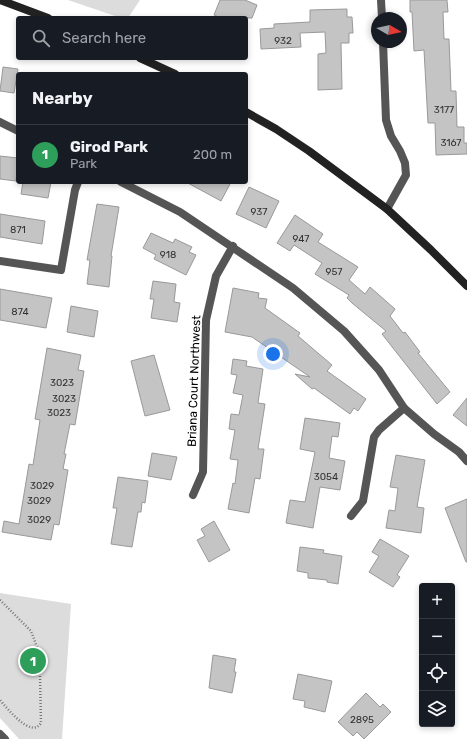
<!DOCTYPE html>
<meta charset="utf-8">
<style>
body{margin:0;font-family:Rubik,sans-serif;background:#20242c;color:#f1f3f6}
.controls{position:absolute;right:12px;bottom:12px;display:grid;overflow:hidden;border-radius:4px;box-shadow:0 2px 6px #0003}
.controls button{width:36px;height:36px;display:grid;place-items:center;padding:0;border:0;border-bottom:1px solid #363941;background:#171b24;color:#f1f3f6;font:20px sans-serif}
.compass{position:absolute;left:371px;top:12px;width:36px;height:36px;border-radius:50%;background:#171b24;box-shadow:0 2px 6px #0003;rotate:99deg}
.you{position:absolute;left:273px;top:354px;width:14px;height:14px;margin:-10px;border:3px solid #fff;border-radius:50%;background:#1a73e8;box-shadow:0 0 0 6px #1a73e833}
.badge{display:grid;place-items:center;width:26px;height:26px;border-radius:50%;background:#858687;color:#fff;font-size:13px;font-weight:700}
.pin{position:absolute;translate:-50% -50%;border:2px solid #fff;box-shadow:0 1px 4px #0006}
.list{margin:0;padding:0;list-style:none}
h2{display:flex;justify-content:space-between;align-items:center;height:52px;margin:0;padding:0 16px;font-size:17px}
h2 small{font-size:13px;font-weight:400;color:#9ea1a6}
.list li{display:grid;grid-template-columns:26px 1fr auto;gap:12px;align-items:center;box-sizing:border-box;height:60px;padding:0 16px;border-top:1px solid #363941}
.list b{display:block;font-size:15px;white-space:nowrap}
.list p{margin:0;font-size:13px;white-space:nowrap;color:#9ea1a6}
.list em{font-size:13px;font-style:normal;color:#9ea1a6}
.icon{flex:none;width:22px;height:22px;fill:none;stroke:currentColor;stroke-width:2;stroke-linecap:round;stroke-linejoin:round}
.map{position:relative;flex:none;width:467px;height:739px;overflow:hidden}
.search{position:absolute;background:#171b24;box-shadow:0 2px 6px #0003;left:16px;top:16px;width:232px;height:44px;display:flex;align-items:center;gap:10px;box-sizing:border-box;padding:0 14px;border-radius:4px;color:#9ea1a6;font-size:15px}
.panel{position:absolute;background:#171b24;box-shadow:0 2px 6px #0003;left:16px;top:72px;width:232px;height:112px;border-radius:4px}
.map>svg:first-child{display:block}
.green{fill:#dcdcdc}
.building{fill:#c4c4c4;stroke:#999}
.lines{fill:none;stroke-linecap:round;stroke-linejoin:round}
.path{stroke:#777;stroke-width:2.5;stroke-dasharray:1 2;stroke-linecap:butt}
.minor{stroke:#555;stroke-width:8}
.secondary{stroke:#222;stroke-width:8}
.labels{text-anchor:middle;stroke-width:3;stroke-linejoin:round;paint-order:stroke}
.number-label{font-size:10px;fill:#313131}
.street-label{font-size:12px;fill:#000;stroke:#fff}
</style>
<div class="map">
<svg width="467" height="739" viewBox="0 0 467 739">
<rect width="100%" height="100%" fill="#fff"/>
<g class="green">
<polygon points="68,0 140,0 128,18 121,18"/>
<polygon points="0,593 71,604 62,739 19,739 0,718"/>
</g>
<g class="building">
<polygon points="220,0 245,0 257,5 252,18 221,18 214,15"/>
<polygon points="410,0 447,0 448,12 443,12 444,39 449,39 451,91 456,91 457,127 464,127 464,143 467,143 467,154 436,155 435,123 428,123 424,50 414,51 412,12 410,12"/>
<polygon points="347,9 347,17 352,17 353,33 349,33 349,43 341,43 342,89 318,90 318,54 326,53 325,32 300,33 301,47 261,49 260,29 274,28 274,24 310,22 310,10"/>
<polygon points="3,67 18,69 14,93 0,91"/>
<polygon points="0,156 18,158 16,181 0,179"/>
<polygon points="23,182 51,182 48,198 21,194"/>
<polygon points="186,182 231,182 221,201"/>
<polygon points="249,187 279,201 266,228 236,214"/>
<polygon points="97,204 119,207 111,256 112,256 109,287 87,284 90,260 87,260"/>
<polygon points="0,214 45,221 42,244 0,237"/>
<polygon points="295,215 323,234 318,242 358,267 349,280 365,294 370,287 395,309 390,316 403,333 405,332 420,352 418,353 450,392 437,404 382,334 386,331 352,303 347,298 349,295 315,274 322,263 294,245 290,251 277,243"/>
<polygon points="151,233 173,243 175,239 192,247 189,252 196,255 186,275 154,259 156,255 143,248"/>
<polygon points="153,281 176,284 174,302 180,303 177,322 151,318 154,299 150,299"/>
<polygon points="233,288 259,293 258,298 267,299 265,308 300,333 298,336 332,365 327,371 366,399 358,411 354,408 350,414 314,388 312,389 295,374 310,377 252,337 225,332"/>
<polygon points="0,289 52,298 46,328 0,320"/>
<polygon points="71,306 98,311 94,337 67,332"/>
<polygon points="47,348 81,355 78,370 84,371 75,425 70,424 64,454 66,454 63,469 68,470 59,525 54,524 51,540 2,532 4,521 19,524 29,464 33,465 40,420 35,419"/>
<polygon points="154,355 170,410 145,416 131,361"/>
<polygon points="233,359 247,361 246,366 263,369 258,403 265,404 258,449 264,449 260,479 255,478 249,513 228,509 233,483 235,484 238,460 230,459 235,430 229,429 231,414 239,415 243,395 233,393 237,375 231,374"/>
<polygon points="467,398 467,426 453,415"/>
<polygon points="305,418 340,423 338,437 332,436 329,458 345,461 340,490 320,487 313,528 286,523 290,500 305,502 315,452 300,449"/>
<polygon points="152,453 177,457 171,480 148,476"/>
<polygon points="396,455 425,460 417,507 424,508 421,533 386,528 389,510 395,511 398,488 390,487"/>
<polygon points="118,477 148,481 145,503 142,502 141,512 138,512 132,547 111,544 117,508 113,508"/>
<polygon points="467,499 467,562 466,562 445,508"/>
<polygon points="214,521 230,550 209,562 197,540 205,536 201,529"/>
<polygon points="380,539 409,556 397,575 400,577 393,587 369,572 379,556 372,552"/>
<polygon points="300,547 324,550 323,553 342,556 338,584 327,582 327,580 308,578 308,573 297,571"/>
<polygon points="213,655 236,659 234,672 236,672 232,693 209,688"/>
<polygon points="298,674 332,681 325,712 304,707 305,701 293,699"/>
<polygon points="366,693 380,707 383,704 391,712 364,739 357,732 353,736 338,722"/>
</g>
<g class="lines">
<path class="path" d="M0,600l31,31 6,16 3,28 1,48c-10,16 -34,-15 -41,-23"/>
<g class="minor">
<polyline points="381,0 382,18"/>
<polyline points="383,42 386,120 391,136 400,151 405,163 406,175 387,209"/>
<polyline points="0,122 18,131"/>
<polyline points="121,182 180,212 293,288 344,331 379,370 404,408 434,434 459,452 467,461"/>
<polyline points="0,261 61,270 75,190 78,182"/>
<polyline points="193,495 203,472 206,320 216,276 233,246"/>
<polyline points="351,516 363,501 374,437 379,430 404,408"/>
<polyline points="0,734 5,739"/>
</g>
<g class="secondary">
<polyline points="0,0 48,18"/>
<polyline points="140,58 175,74"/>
<polyline points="246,112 276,129 309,151 387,209 431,250 467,286"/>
</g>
</g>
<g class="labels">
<g class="number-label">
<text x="283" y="44">932</text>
<text x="444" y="113">3177</text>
<text x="451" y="146">3167</text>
<text x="259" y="215">937</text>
<text x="18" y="233">871</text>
<text x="301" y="242">947</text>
<text x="168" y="258">918</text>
<text x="334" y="275">957</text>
<text x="20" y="315">874</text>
<text x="62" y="386">3023</text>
<text x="64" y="402">3023</text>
<text x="59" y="416">3023</text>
<text x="326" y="480">3054</text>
<text x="42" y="489">3029</text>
<text x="39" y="504">3029</text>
<text x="39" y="523">3029</text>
<text x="362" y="723">2895</text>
</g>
<g class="street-label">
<text transform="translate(194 381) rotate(-88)" y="4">Briana Court Northwest</text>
</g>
</g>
</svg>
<div class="controls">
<button>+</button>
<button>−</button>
<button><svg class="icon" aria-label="locate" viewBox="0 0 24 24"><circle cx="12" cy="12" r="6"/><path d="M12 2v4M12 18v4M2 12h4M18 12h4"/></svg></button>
<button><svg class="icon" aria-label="layers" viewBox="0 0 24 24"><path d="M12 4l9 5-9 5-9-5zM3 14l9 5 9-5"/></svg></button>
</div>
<svg class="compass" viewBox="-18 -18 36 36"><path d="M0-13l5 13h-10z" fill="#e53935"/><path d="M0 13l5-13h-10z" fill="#9ea1a6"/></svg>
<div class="you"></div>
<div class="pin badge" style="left:33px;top:661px;background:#2e9e5b">1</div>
<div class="search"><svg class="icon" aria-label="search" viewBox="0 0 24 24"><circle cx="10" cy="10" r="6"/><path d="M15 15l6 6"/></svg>Search here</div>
<section class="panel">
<h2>Nearby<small></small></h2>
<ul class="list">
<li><span class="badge" style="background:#2e9e5b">1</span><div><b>Girod Park</b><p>Park</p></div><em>200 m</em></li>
</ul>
</section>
</div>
